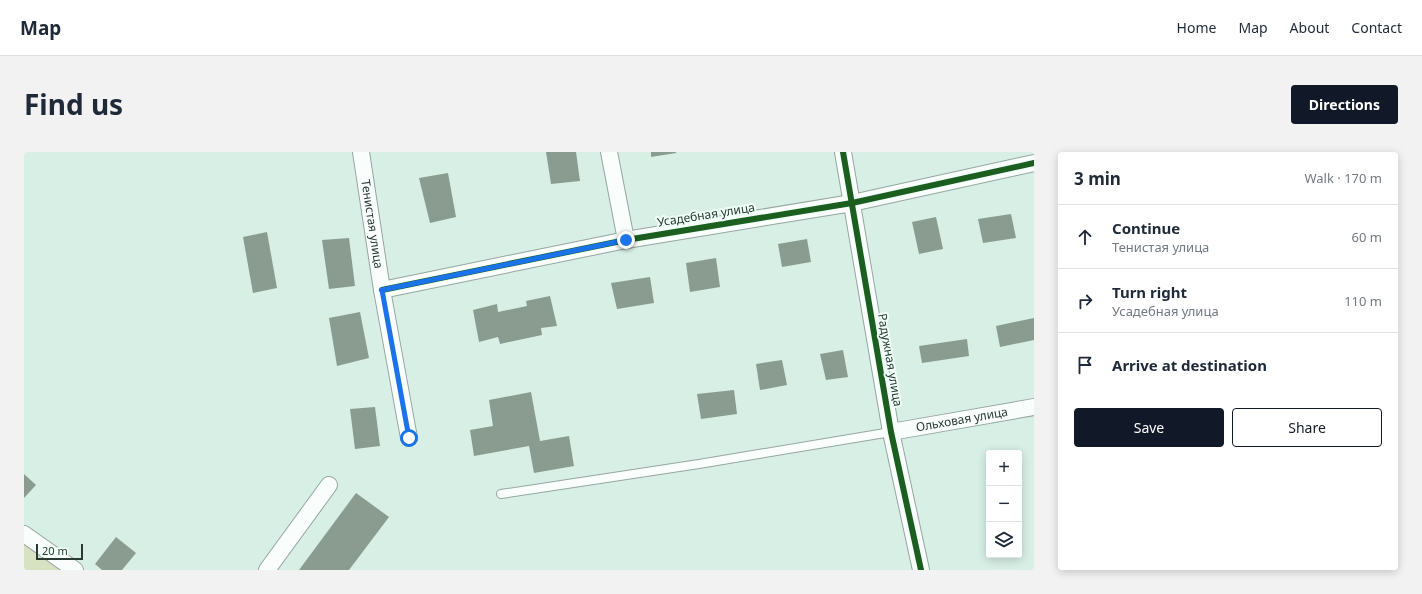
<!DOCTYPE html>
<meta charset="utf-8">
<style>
body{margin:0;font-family:"Noto Sans",sans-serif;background:#f2f2f3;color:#1f2937}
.controls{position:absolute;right:12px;bottom:12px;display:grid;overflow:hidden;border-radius:4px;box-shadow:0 2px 10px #0003}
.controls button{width:36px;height:36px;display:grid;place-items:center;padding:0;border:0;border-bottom:1px solid #e0e1e3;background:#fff;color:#1f2937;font:20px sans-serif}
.scale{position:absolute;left:12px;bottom:10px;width:47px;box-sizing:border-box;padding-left:4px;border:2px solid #293933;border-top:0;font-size:11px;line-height:14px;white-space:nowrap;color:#293933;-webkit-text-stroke:3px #effff8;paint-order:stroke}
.stop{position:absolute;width:12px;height:12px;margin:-9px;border:3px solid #1a73e8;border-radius:50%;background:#fff}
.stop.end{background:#1a73e8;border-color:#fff;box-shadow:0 1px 4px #0008}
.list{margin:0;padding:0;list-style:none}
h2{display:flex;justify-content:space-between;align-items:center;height:52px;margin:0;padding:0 16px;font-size:17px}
h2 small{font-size:13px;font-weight:400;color:#747a83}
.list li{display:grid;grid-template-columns:26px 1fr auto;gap:12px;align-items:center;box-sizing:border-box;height:64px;padding:0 16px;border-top:1px solid #e0e1e3}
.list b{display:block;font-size:15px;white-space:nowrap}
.list p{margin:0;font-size:13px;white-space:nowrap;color:#747a83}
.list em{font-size:13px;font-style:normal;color:#747a83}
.actions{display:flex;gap:8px;padding:12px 16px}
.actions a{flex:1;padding:9px 0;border:1px solid #111827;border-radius:4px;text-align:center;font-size:14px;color:#111827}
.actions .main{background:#111827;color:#fff}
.icon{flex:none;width:22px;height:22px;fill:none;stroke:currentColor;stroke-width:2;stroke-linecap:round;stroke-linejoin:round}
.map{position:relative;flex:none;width:1010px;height:418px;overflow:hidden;border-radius:4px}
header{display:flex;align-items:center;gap:24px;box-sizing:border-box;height:56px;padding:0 20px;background:#fff;border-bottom:1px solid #e0e1e3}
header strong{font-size:19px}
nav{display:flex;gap:22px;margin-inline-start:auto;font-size:14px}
.intro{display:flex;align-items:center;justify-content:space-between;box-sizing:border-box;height:96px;padding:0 24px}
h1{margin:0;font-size:28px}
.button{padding:10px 18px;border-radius:4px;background:#111827;color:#fff;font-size:14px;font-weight:700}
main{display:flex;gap:24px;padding:0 24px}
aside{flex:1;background:#fff;border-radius:4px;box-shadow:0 2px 10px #0003}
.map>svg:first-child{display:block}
.green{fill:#d7e2c2}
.building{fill:#8a9c8f}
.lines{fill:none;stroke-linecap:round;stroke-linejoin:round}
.lane-casing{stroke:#95a6a0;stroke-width:10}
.street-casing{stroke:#95a6a0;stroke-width:18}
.lane{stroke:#f9fdfb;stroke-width:8}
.street{stroke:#f9fdfb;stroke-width:16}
.cycleway-casing{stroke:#effff8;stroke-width:8}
.cycleway{stroke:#1b5e20;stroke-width:6}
.route{stroke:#1a73e8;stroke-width:5}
.labels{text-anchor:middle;stroke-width:4;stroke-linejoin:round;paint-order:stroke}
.street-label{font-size:12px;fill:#293933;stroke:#effff8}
</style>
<header>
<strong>Map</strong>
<nav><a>Home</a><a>Map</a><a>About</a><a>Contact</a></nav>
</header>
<div class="intro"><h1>Find us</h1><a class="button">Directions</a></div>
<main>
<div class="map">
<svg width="1010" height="418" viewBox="0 0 1010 418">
<rect width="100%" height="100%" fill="#d8efe6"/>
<polygon class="green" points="0,388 40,418 0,418"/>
<g class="building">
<polygon points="522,0 552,0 556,29 527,32"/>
<polygon points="627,0 652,0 652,1 627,5"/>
<polygon points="424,21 432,65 406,71 395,26"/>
<polygon points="987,62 992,86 959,91 954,67"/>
<polygon points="912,65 919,97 895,102 888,70"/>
<polygon points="243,80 253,136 229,141 219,85"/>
<polygon points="325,86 331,134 305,137 298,88"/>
<polygon points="783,87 787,110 758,115 754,92"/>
<polygon points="692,106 696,135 666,140 662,111"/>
<polygon points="626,125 630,151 593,157 587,131"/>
<polygon points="526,144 533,174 517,176 518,183 476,192 474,185 455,190 449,158 473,152 474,160 503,154 502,149"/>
<polygon points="336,160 345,206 313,214 305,166"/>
<polygon points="1010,166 1010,188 976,195 972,174"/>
<polygon points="943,187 945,204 898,211 895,194"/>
<polygon points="819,198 824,225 802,228 796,202"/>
<polygon points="758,208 763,233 736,238 732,212"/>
<polygon points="710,238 713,262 677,267 673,242"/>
<polygon points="507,240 516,289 545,284 550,314 510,321 505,294 450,304 446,278 469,274 465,248"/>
<polygon points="351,255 356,294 331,297 326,257"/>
<polygon points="0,322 12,333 0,346"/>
<polygon points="332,341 365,365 325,418 275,418"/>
<polygon points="92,385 112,401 98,418 78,418 71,412"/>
</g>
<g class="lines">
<g class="lane-casing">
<polyline id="lane" points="477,342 675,312 867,280"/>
</g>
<g class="street-casing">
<g id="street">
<path id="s1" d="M337,0l21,138 27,148"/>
<polyline points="585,0 602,88"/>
<polyline points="819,0 867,280 897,418"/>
<polyline points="358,138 602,88 828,51 1010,11"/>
<path id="s2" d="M867,280l143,-25"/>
<polyline points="0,382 51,418"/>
<polyline points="243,418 305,333"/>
</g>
</g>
<use href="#lane" class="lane"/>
<use href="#street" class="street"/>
<g class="cycleway-casing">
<g id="cycleway">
<polyline points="819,0 867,280 897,418"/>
<polyline points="358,138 602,88 828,51 1010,11"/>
</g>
</g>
<use href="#cycleway" class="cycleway"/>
</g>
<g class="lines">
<polyline class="route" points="385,286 358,138 602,88"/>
</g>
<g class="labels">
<g class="street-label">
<text transform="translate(682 63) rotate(-9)" y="4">Усадебная улица</text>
<text dy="4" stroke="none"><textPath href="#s1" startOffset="73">Тенистая улица</textPath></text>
<text transform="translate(866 208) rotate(80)" y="4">Радужная улица</text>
<text dy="4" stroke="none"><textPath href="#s2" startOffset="72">Ольховая улица</textPath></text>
</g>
</g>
</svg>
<div class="controls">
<button>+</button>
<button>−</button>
<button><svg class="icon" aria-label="layers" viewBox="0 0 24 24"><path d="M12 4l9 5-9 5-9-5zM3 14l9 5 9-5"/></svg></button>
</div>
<div class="scale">20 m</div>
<div class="stop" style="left:385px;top:286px"></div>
<div class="stop end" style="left:602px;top:88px"></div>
</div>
<aside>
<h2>3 min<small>Walk · 170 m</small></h2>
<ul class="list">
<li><svg class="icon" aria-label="ahead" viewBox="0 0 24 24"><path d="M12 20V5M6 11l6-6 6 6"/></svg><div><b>Continue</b><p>Тенистая улица</p></div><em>60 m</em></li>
<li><svg class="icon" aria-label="right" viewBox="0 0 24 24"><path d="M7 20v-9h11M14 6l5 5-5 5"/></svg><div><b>Turn right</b><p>Усадебная улица</p></div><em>110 m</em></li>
<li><svg class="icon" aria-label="arrive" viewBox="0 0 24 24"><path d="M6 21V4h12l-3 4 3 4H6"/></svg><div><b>Arrive at destination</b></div></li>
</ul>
<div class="actions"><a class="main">Save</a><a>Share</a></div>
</aside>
</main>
